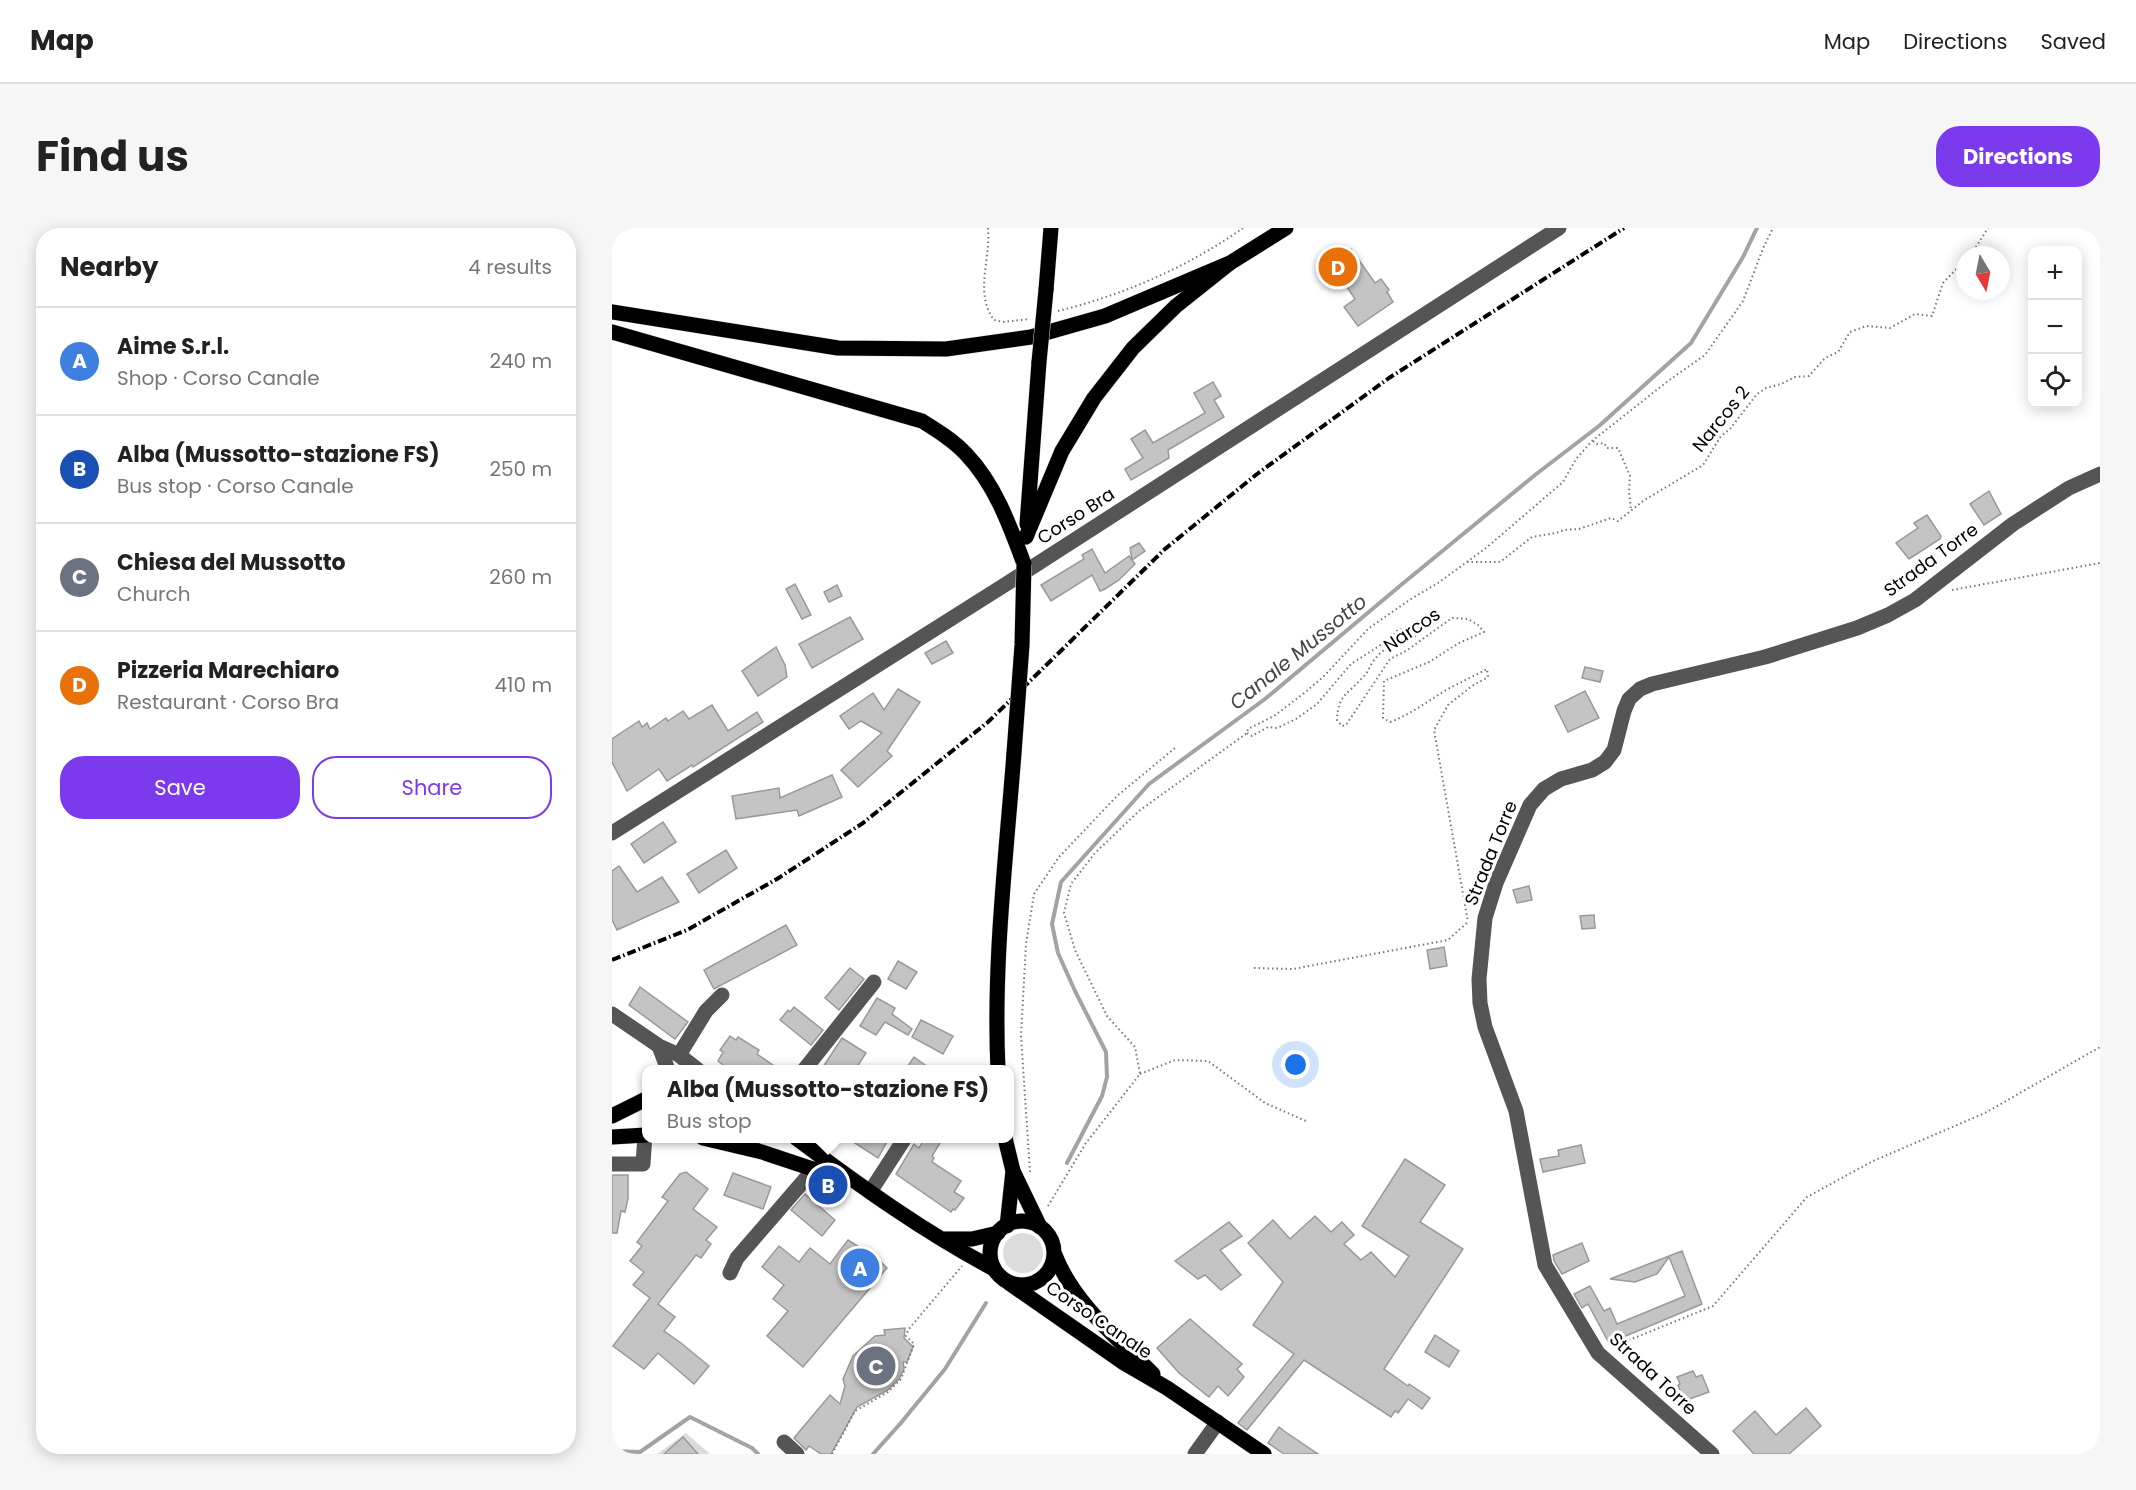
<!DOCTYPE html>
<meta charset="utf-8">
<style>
body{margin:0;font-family:Poppins,sans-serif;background:#f6f6f6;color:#222}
.controls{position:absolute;right:18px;top:18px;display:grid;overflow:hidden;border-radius:12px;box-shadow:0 3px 15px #0003}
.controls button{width:54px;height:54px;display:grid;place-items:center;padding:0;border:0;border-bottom:2px solid #e0e0e0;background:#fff;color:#222;font:30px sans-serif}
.compass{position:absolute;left:1344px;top:18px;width:54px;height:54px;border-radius:50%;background:#fff;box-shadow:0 3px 15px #0003;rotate:170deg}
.you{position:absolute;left:684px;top:837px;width:21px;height:21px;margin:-15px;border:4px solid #fff;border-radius:50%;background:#1a73e8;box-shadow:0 0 0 9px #1a73e833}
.badge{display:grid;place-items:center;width:39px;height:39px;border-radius:50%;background:#7c3aed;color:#fff;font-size:20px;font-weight:700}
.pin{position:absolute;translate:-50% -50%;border:3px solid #fff;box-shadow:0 2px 6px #0006}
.popup{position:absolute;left:30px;top:837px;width:372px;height:78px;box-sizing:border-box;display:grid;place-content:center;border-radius:12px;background:#fff;filter:drop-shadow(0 2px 4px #0005);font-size:20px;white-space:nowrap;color:#767676}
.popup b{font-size:22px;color:#222}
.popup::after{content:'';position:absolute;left:50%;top:100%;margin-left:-12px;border:12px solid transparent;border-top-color:#fff}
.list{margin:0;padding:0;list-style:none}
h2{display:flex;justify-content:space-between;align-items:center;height:78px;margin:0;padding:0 24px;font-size:26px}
h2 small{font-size:20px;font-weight:400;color:#767676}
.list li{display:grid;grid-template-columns:39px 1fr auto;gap:18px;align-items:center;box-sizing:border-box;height:108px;padding:0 24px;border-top:2px solid #e0e0e0}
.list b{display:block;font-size:22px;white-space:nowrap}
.list p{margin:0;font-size:20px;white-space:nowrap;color:#767676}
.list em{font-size:20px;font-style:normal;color:#767676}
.actions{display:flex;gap:12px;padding:18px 24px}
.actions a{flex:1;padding:14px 0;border:2px solid #7c3aed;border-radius:24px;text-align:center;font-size:21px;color:#7c3aed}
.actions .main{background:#7c3aed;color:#fff}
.icon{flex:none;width:33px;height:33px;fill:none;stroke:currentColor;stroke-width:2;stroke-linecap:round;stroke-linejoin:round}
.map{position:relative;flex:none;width:1488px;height:1226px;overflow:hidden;border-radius:24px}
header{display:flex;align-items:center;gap:36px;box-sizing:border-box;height:84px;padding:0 30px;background:#fff;border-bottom:2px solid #e0e0e0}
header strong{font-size:28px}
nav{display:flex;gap:33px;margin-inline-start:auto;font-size:21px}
.intro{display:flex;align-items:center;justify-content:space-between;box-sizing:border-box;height:144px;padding:0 36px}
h1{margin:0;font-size:42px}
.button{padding:15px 27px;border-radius:24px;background:#7c3aed;color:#fff;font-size:21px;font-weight:700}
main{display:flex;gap:36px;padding:0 36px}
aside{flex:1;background:#fff;border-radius:24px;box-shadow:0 3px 15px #0003}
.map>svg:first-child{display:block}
.green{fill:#dcdcdc}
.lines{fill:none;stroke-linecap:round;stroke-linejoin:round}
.stream{stroke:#a3a3a3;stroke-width:4}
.building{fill:#c4c4c4;stroke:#999;stroke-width:1.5}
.major-casing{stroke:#dbdbdb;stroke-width:16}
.path{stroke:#777;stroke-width:2;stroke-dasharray:1.5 3;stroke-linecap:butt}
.minor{stroke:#555;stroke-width:15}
.major{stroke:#000;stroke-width:15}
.rail{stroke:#000;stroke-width:4;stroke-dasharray:9 3 1.5 3;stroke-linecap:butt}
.major-bridge-casing{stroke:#dbdbdb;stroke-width:16;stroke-linecap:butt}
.major-bridge{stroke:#000;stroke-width:15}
.labels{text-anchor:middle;stroke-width:6;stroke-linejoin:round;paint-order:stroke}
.street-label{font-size:18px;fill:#000;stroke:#fff}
.water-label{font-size:20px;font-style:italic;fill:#444;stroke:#fff}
</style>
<header>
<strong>Map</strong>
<nav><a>Map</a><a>Directions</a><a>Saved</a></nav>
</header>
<div class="intro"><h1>Find us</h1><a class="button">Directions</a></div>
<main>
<aside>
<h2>Nearby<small>4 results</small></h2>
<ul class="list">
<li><span class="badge" style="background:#3f7fe0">A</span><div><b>Aime S.r.l.</b><p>Shop · Corso Canale</p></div><em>240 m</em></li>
<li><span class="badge" style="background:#1a4fb4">B</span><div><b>Alba (Mussotto-stazione FS)</b><p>Bus stop · Corso Canale</p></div><em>250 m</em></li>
<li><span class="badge" style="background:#6b7280">C</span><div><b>Chiesa del Mussotto</b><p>Church</p></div><em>260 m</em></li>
<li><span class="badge" style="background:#e8710a">D</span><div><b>Pizzeria Marechiaro</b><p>Restaurant · Corso Bra</p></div><em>410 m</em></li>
</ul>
<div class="actions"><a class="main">Save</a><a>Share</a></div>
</aside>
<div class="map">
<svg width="1488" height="1226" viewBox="0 0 1488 1226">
<rect width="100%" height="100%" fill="#fff"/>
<g class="green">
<circle cx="411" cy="1025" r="20"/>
<polygon points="74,1205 98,1226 45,1226"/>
</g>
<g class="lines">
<g class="stream">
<polyline points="455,935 490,868 495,849 494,824 463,763 446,725 440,696 449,654 537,556 653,471 789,357 923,247 987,198 1079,115 1131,29 1145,0"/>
<polyline points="0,1223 28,1224 78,1189 140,1220 146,1226"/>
<polyline points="261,1226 288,1196 333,1141 374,1075"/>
</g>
</g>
<g class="building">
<polygon points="739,21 763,55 769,51 777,62 775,64 781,74 746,98 732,79 743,71 719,35"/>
<polygon points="601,154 609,168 602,172 612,189 556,222 557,230 519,252 513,241 531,230 519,211 533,202 541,215 593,185 582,165"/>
<polygon points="1377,263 1389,286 1372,297 1358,276"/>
<polygon points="1315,287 1329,308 1328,311 1297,331 1284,315 1306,300 1302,295"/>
<polygon points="527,315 533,323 520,332 518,320"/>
<polygon points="480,321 493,345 517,328 523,336 507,352 493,361 488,363 480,347 439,373 429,357 472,331 470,327"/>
<polygon points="183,356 199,387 190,391 174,361"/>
<polygon points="225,357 230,368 217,374 212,364"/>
<polygon points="238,389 251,411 200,440 187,416"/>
<polygon points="334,413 341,425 320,436 313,425"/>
<polygon points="164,419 173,437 175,449 146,468 130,443"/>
<polygon points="973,439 991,443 988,454 970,450"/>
<polygon points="286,461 308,474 275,523 280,528 246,559 229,542 270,505 249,493 237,501 228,488 261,465 272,482"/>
<polygon points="973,463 987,490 956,504 943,478"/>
<polygon points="100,477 116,503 145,484 151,494 81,539 80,537 55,553 47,541 15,563 0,534 0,511 27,493 30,499 35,495 38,501 54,490 56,493 71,483 77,491"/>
<polygon points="220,547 230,569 187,588 185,582 124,591 120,568 167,560 168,570"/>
<polygon points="51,594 64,614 32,635 19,616"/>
<polygon points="114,622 125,640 87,665 75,646"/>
<polygon points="7,638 25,664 50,649 67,674 5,702 0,692 0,643"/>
<polygon points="917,658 920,672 905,675 901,662"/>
<polygon points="982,687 983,700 970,701 968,688"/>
<polygon points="174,697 185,717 102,761 92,742"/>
<polygon points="832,719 835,738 818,741 815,722"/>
<polygon points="286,733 305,744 294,761 276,751"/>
<polygon points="238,740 252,751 227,782 213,770"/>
<polygon points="28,759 76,794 63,811 17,777"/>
<polygon points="265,770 283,780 280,786 300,801 296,807 273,794 264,807 248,798"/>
<polygon points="182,779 211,802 199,817 168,792 176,782 178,784"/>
<polygon points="309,792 341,808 331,826 300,809"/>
<polygon points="118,808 124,812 126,809 147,822 145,826 168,842 118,842 106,833 111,824 108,822"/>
<polygon points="230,810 254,825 243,842 209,842"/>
<polygon points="302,829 320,842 293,842"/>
<polygon points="235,910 277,910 266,930"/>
<polygon points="313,910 331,910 320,928 322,930 320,934 349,953 342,964 352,970 343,982 341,981 339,984 284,946 302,916 307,920"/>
<polygon points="969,917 973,935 931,944 928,931 947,928 946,922"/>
<polygon points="793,931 833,957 808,994 851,1021 772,1141 796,1158 797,1156 818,1170 810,1181 796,1171 786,1185 783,1183 779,1189 692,1132 635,1202 626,1195 682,1126 641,1097 671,1054 636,1015 661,992 678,1011 703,988 719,1004 730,994 742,1007 732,1016 749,1032 759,1024 783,1049 797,1028 750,998"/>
<polygon points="74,944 96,961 81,981 105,999 94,1012 99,1016 89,1030 84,1027 46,1076 63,1089 52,1103 69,1115 97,1138 82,1156 46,1125 32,1141 1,1118 38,1070 21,1057 32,1044 18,1033 30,1018 25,1014 56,973 50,969 68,946"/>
<polygon points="121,945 159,959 151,981 112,967"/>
<polygon points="0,947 16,947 16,971 13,984 9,983 5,1005 0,1005"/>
<polygon points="193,966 223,992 210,1008 179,982"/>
<polygon points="617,994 630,1008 608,1022 629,1047 609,1062 593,1047 586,1051 563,1033"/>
<polygon points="236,1012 265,1030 275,1040 191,1139 155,1108 176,1083 161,1071 172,1057 150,1039 167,1018 187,1034 198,1020 218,1036"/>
<polygon points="970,1015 977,1033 950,1046 942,1033 941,1027"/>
<polygon points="1070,1023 1090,1076 997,1115 976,1076 970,1080 962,1066 978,1058 992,1083 998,1080 1005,1096 1032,1085 1073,1068 1057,1029 1045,1046 1023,1054 998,1051"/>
<polygon points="578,1091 630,1136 625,1141 632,1149 616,1168 606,1158 597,1169 567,1145 545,1120"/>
<polygon points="293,1100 292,1110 301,1119 295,1134 291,1134 292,1141 287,1151 276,1162 245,1179 219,1226 209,1226 197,1218 194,1222 182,1210 218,1167 228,1176 233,1158 231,1151 241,1128 263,1108 273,1107 272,1102"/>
<polygon points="823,1107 847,1123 837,1139 813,1124"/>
<polygon points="1081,1143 1084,1149 1090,1147 1097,1164 1072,1173 1066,1157 1068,1156 1065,1149"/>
<polygon points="1194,1180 1209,1198 1177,1226 1142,1226 1121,1203 1143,1183 1164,1207"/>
<polygon points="667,1199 672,1203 706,1226 672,1226 656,1215"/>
<polygon points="71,1209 86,1226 52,1226"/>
</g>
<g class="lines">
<g class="major-casing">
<g id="major">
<polyline points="434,62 439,0"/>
<polyline points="0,84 226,120 334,121 419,109 493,88 618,35"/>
<path d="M0,104l310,89c16,10 32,20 44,33 29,30 44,72 58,110"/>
<polyline points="415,296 427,134"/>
<polyline points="414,309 450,223 482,170 521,120 564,78 618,35 674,0"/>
<path d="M386,842c-5,-106 8,-212 16,-317"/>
<polyline points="0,888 34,871"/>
<polyline points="0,909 34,907"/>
<polyline points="91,910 150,924 231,951"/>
<path d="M184,910c64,48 128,94 198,131"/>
<polyline points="393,910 401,943 428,999"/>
<circle cx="410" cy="1025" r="32"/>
<polyline points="395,998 401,943"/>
<polyline points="333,1011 360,1011 386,1005"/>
<path d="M443,1027c18,47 62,83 98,119"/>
<polyline points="397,1055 512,1135 555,1160 652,1226"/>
</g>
</g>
<g class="path">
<path d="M376,0c3,31 -14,65 6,92l9,2 26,-3"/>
<polyline points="1359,27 1376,0"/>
<path d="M446,83c65,-16 130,-44 185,-83"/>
<polyline points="981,213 985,216 992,215 995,220 1006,220 1018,248 1017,263 1019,282"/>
<polyline points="855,334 888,334 920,309 944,305 952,302 967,301 999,290 1006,293 1031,273 1091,237 1109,208 1118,201 1145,166 1154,160 1169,156 1183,149 1197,148 1213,130 1226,124 1238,104 1254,98 1278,100 1303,86 1320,88 1331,55 1353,32"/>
<polyline points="1340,362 1488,335"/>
<path d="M635,505l5,3 16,-9 9,1 19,-9 21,-15 34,-40 39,-25 7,-8 10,-4 9,2 -1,8c-18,4 -32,10 -43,26 -3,5 -5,11 -10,15 -15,17 -24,17 -25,42l5,6 4,-1 44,-66 16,-8 46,-33 16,1 10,6 6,7 -25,11 -30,19 -45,19 -1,37 7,4c22,-8 39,-22 58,-33 13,-7 26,-13 39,-20l1,8 -16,9 -24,19 -14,25 34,192"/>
<polyline points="642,740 681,741 836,712 856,694"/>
<polyline points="528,846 563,832 596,833 653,875 694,893"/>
<polyline points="418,944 409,808 414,716 422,666 447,629 505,568 563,520"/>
<polyline points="436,978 474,915 528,846 523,819 495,788 463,722 452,685 459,656 483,625 527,583 635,505 636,501 662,488 691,466 711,449 757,400 799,371 826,355 874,320 951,254 964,231 980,213 1056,153 1093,127 1131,73 1152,18 1161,0"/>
<polyline points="1000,1119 1101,1078 1195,969 1261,933 1373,885 1488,819"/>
<polyline points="220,1226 243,1183 276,1164 289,1151 302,1116 294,1108 296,1102 350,1038"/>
</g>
<g class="minor">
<polyline points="0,605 391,358 947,0"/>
<polyline points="0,786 47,818 67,827 86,842"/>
<polyline points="47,818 56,842"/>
<polyline points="67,827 94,783 110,767"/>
<polyline points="192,842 262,754"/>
<polyline points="129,918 140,914 143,910"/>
<polyline points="0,936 31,936 33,907"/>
<polyline points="258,964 293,910"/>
<polyline points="118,1045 125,1030 202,941"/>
<polyline points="172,1214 185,1226"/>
<polyline points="583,1226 606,1194"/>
<polyline points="1100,1226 986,1125 933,1037 904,883 873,799 868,775 867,751 873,690 884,655 918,577 932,561 949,551 980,542 993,534 1002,522 1012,483 1017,471 1028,461 1040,456 1153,429 1245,400 1276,387 1303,372 1401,296 1457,260 1488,246"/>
</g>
<use href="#major" class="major"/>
<polyline class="rail" points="0,732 75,702 165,651 251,595 376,494 553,321 645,246 777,150 1012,0"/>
<g class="major-bridge-casing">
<g id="major-bridge">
<polyline points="427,134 434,62"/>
<polyline points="402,525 410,417 412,336"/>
</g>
</g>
<use href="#major-bridge" class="major-bridge"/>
</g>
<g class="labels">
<g class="street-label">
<text transform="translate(1109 191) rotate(-51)" y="6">Narcos 2</text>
<text transform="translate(464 288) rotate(-33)" y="6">Corso Bra</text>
<text transform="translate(1319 332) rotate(-36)" y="6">Strada Torre</text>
<text transform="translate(800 402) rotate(-34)" y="6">Narcos</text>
<text transform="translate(879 625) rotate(-68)" y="6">Strada Torre</text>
<text transform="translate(487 1092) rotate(34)" y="6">Corso Canale</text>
<text transform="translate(1041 1146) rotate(43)" y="6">Strada Torre</text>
</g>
<g class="water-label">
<text transform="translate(686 424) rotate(-39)" y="7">Canale Mussotto</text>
</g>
</g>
</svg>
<div class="controls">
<button>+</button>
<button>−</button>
<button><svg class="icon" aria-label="locate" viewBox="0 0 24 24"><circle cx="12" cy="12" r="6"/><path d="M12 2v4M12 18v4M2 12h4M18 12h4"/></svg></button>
</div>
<svg class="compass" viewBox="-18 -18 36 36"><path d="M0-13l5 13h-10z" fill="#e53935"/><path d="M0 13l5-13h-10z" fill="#767676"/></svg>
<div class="you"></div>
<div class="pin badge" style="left:248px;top:1040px;background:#3f7fe0">A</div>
<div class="pin badge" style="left:216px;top:957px;background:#1a4fb4">B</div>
<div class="popup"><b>Alba (Mussotto-stazione FS)</b>Bus stop</div>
<div class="pin badge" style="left:264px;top:1138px;background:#6b7280">C</div>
<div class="pin badge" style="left:726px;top:39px;background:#e8710a">D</div>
</div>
</main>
